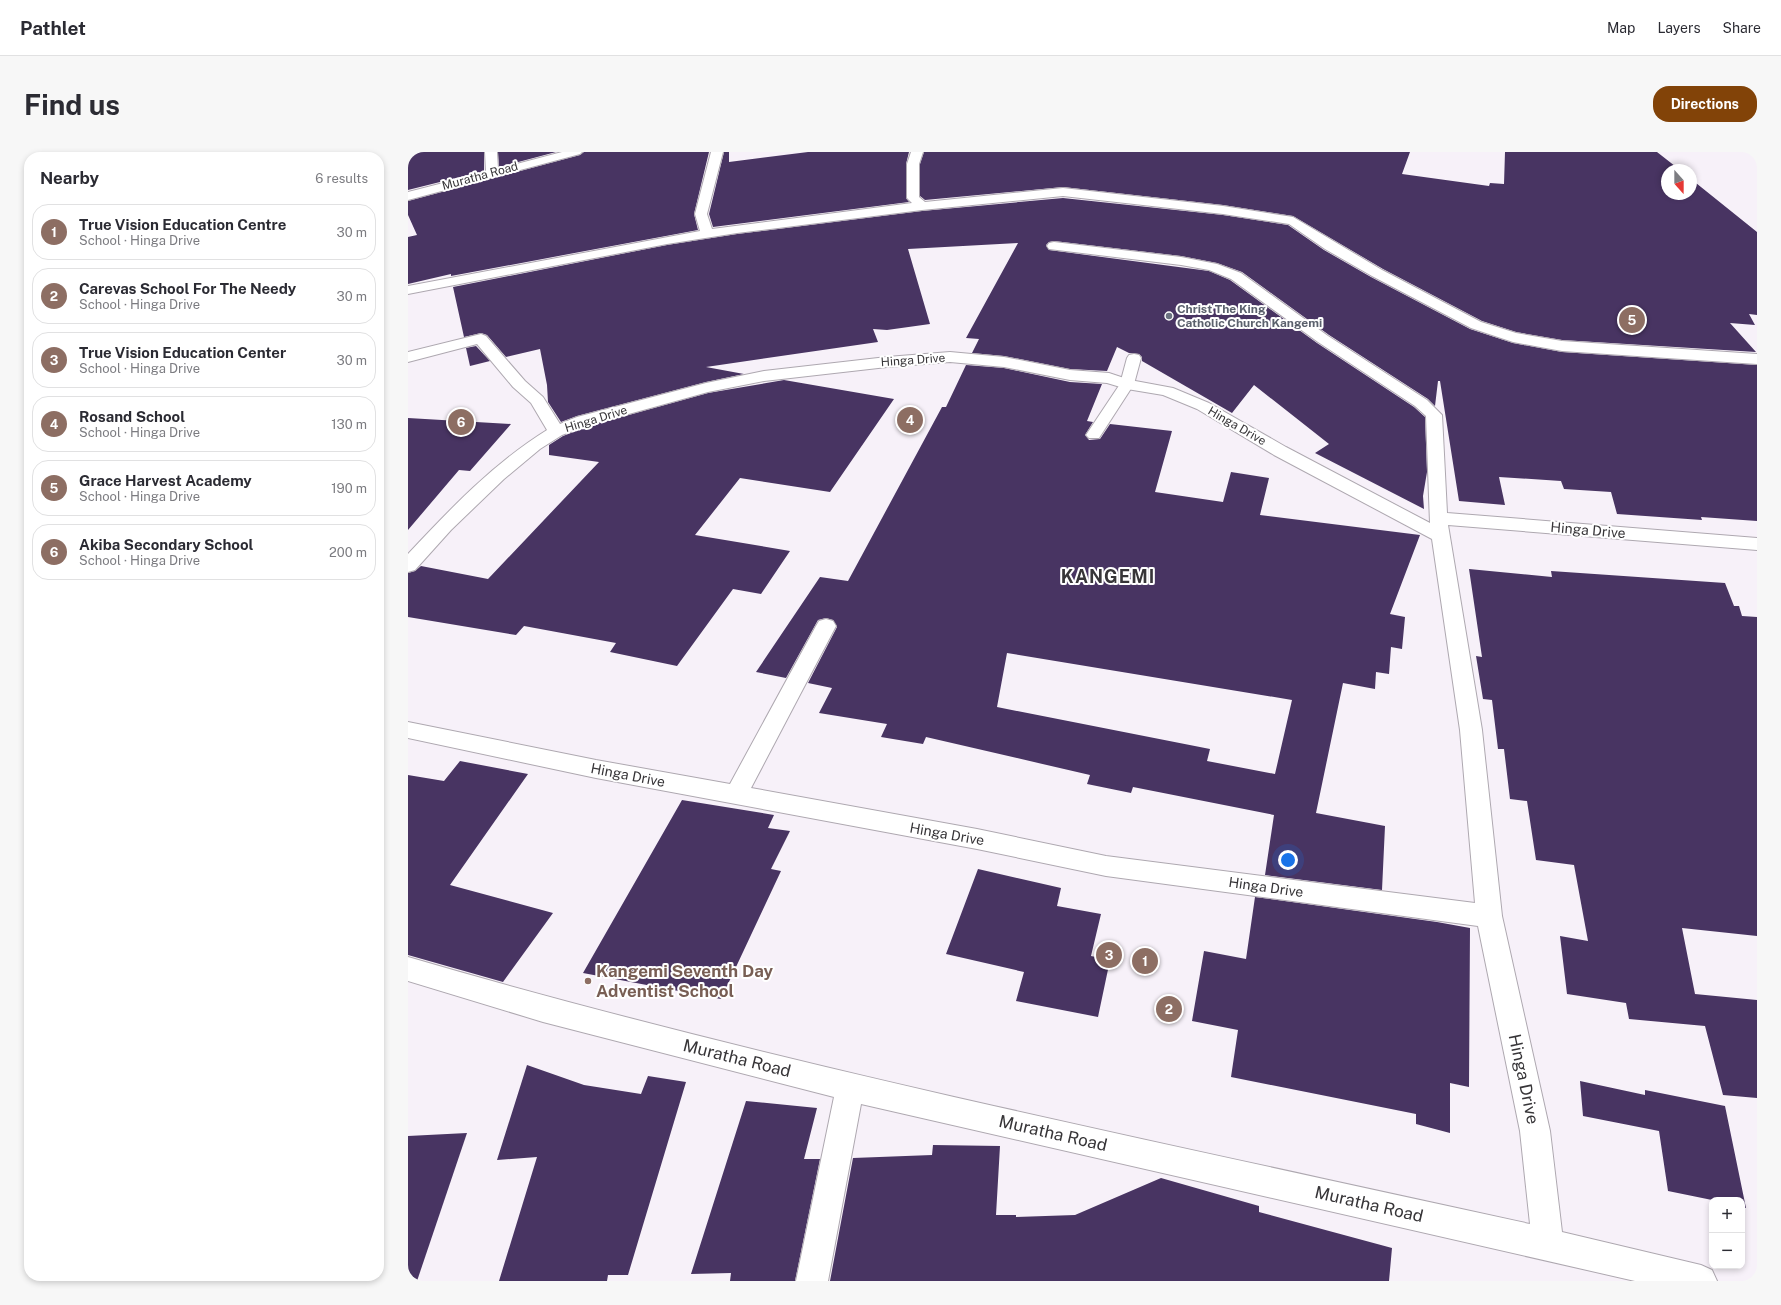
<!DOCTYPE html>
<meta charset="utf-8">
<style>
body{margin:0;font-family:"Public Sans",sans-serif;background:#f7f7f7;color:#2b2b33}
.controls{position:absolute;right:12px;bottom:12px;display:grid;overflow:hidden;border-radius:8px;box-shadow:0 2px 6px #0003}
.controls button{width:36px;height:36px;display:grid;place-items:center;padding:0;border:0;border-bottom:1px solid #e1e1e2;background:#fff;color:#2b2b33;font:20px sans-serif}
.compass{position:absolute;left:1253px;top:12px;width:36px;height:36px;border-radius:50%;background:#fff;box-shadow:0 2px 6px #0003;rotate:159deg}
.you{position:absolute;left:880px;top:708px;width:14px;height:14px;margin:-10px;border:3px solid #fff;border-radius:50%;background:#1a73e8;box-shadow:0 0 0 6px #1a73e833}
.badge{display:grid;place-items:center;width:26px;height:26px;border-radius:50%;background:#824308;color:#fff;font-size:13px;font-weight:700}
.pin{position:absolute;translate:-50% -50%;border:2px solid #fff;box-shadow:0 1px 4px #0006}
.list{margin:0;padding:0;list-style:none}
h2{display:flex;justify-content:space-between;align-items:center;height:52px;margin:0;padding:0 16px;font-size:17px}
h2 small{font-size:13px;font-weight:400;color:#7c7c81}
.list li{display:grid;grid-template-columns:26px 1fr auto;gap:12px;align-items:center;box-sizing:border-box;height:56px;margin:0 8px 8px;padding:0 8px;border:1px solid #e1e1e2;border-radius:16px}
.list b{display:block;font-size:15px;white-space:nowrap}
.list p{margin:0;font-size:13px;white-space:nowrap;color:#7c7c81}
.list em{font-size:13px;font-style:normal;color:#7c7c81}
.map{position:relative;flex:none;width:1349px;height:1129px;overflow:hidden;border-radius:16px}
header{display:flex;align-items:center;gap:24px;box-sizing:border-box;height:56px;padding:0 20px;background:#fff;border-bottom:1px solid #e1e1e2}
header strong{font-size:19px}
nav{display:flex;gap:22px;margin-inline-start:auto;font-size:14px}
.intro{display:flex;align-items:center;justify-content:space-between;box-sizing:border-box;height:96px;padding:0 24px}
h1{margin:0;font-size:28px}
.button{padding:10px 18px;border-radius:16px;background:#824308;color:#fff;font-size:14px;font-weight:700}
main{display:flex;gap:24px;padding:0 24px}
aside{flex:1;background:#fff;border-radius:16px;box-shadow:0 2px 6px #0003}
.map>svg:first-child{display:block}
.building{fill:#483462;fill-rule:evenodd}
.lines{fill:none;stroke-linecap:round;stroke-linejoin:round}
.service-casing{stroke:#aea8b0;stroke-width:2}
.minor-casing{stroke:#aea8b0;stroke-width:2}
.service{fill:#fff;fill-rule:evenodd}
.minor{fill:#fff;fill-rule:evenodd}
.worship-dot{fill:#6b7280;stroke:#fff;stroke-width:1.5}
.education-dot{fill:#8d6e63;stroke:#fff;stroke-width:1.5}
.labels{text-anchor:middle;stroke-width:4;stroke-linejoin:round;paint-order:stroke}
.far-street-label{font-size:12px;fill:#373538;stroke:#fff}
.far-worship-label{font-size:12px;font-weight:bold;fill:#5b616d;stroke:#fff;text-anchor:start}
.street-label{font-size:14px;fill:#373538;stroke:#fff}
.near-education-label{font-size:17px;font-weight:bold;fill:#785e54;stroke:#fff;text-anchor:start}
.near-street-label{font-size:17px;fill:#373538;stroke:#fff}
.district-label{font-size:18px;font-weight:bold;letter-spacing:1px;fill:#373538;stroke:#fff}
</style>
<header>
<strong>Pathlet</strong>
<nav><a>Map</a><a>Layers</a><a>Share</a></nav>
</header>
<div class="intro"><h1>Find us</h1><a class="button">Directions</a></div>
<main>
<aside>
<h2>Nearby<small>6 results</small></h2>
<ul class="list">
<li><span class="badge" style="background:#8d6e63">1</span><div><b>True Vision Education Centre</b><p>School · Hinga Drive</p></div><em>30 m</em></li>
<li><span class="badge" style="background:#8d6e63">2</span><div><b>Carevas School For The Needy</b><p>School · Hinga Drive</p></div><em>30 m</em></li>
<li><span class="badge" style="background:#8d6e63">3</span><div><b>True Vision Education Center</b><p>School · Hinga Drive</p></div><em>30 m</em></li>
<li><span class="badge" style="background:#8d6e63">4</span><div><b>Rosand School</b><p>School · Hinga Drive</p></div><em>130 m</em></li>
<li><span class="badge" style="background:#8d6e63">5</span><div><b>Grace Harvest Academy</b><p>School · Hinga Drive</p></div><em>190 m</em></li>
<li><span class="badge" style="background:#8d6e63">6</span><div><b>Akiba Secondary School</b><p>School · Hinga Drive</p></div><em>200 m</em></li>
</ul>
</aside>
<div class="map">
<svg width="1349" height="1129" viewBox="0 0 1349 1129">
<rect width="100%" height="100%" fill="#f7f1f9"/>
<g class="building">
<polygon points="0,0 76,0 76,19 0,38"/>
<polygon points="90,0 148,0 91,15"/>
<polygon points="176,0 301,0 286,62 290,78 43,124 43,122 0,132 0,85 9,83 0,63 0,49 172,3"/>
<polygon points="316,0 321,0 321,10 400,0 501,0 498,12 498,46 501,50 305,75 301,62"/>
<polygon points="516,0 1002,0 994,22 1081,34 1082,31 1096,32 1097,0 1249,0 1272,18 1259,18 1259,42 1283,42 1283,27 1349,80 1349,163 1341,162 1347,173 1322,171 1348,200 1154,188 1108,180 1074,169 975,117 885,64 815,53 655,35 517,48 512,44 512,12"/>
<polygon points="655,46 815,63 880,73 916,98 963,125 1062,177 1105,191 1154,200 1349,213 1349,369 1293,365 1294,368 1209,362 1203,340 1156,337 1153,329 1091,325 1097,353 1051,349 1032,229 1030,229 1027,254 1020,247 921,183 834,120 809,111 773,104 646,89 641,90 638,93 641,98 801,119 822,128 909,191 1006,255 1017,265 1019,320 1015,344 1016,357 907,301 921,292 846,233 824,261 734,209 734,205 731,202 721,201 709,195 699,219 662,217 596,204 564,201 571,187 558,186 610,91 500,97 522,172 479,178 465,177 470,190 298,215 336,222 298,230 169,264 153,270 140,250 139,233 132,197 98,205 79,183 73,181 56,185 45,135 259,93 329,82 514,59"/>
<polygon points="68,194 82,209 62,214 58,196"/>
<path d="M558,213l38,3 66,14 32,2 -15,37 6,1 -8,13 4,5 11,-1 10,-15 62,7 -17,61 68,10 8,-30 38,6 -9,37 160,20 -30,79 15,3 -3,32 -11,-2 -2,27 -13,-2 -1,17 -32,-6 -27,130 69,13 -3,64 -117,-15 9,-60 -141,-28 -2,6 -44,-9 3,-9 -164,-38 -3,7 -42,-7 6,-13 -68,-11 13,-25 -24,-5 29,-56 -4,-7 -7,-2 -8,2 -32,58 -30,-6 64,-95 28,4 94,-174h4zM599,501l285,47 -17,74 -68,-13 3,-12 -213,-42z"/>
<polygon points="376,228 486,247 422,340 332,326 287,383 382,399 353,442 325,437 269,514 202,500 208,491 116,474 108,483 0,465 0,421 7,419 13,414 80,427 191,310 141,303 141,293 155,284 181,274 300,241"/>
<polygon points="0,266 103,272 62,319 51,318 0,378"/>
<polygon points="1061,417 1144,425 1143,419 1317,431 1326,454 1331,454 1334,464 1349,465 1349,784 1274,776 1287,842 1349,848 1349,946 1315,943 1297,874 1221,867 1218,851 1159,842 1152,784 1180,789 1166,713 1128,708 1119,649 1102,647 1096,597 1090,597 1084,548 1075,547 1068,504 1074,505"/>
<polygon points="52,609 120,622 42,733 145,761 95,830 0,803 0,623 36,629"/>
<polygon points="274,648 366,663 360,676 382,679 363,717 373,719 313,847 175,821"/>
<polygon points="570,717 653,736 649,754 693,762 683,804 702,808 690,865 608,849 616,820 538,802"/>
<polygon points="847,745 1029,770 1062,776 1061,935 1042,931 1042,981 1008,972 1008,962 823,925 830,878 784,869 796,799 838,807"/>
<polygon points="119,913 176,933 233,942 240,924 278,930 220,1123 200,1123 199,1129 91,1129 129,1005 89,1008"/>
<polygon points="1172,929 1237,943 1237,938 1317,954 1338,1056 1334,1055 1334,1048 1304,1048 1260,1039 1251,979 1175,964"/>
<polygon points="338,949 409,956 396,1007 412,1007 387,1129 322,1129 323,1121 283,1122"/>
<polygon points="59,981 9,1129 0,1129 0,984"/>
<polygon points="525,993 592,994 588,1063 608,1063 608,1065 667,1063 753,1026 851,1054 851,1060 984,1096 981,1129 422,1129 445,1006 524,1003"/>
</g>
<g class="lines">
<g class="service-casing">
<polygon id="service" points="726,202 731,203 733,206 726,232 691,286 681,286 678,283 712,232 719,206 721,203"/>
</g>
<g class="minor-casing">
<g id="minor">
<polygon points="77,0 89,0 90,17 154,0 174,0 172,2 0,48 0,40 78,20"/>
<polygon points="303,0 315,0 299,62 304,77 504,51 499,46 499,12 503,0 515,0 511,12 511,45 517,50 655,36 815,54 885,65 974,118 1073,170 1108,181 1154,189 1349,202 1349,212 1154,199 1105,190 1063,176 964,124 917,97 881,72 815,62 655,44 514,58 329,81 259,92 0,142 0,134 292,79 287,62"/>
<path d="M646,90l127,15 36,7 24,9 87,63 99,64 15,15 5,98 310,25v12l-309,-25 34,205 20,186 48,215 12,101 139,33 11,5 5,11h-82l-774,-177 -33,177h-32l38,-184 -291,-75 -135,-41v-24c369,108 747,184 1122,267l-10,-93 -42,-205 -372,-50 -129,-27 -381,-71 -188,-40v-16l188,38 134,24 86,-158 3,-5 7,-2 7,2 3,5 -85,162 226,41 129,27 369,47 -15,-173 -28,-191 -158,-84 -77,-46 -34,-14 -36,-6 -20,-6 -37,-3 -66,-13 -54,-5 -63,5 -123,14 -56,11 -119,33 -27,10 -22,14 -36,30 -53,51 -36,40 -7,2v-18c42,-45 86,-91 139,-124l-16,-27 -18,-16 -36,-43 -69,18v-10l73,-18 5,2 39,45 18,16 17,27 17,-7 129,-34 58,-12 123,-14 63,-5 54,5 66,13 39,3 21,7 43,8 36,15 77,44 144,76 -4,-107 -11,-10 -97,-64 -87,-63 -22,-9 -28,-5 -132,-16 -2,-3 2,-3z"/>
</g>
</g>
<use href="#service" class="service"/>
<use href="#minor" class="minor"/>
</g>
<circle class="worship-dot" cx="761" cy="164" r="4"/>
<circle class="education-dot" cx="180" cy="829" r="4"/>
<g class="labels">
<g class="far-street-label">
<text transform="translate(72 24) rotate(-15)" y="4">Muratha Road</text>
<text transform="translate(505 208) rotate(-4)" y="4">Hinga Drive</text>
<text transform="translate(188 267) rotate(-17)" y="4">Hinga Drive</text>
<text transform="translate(829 274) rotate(30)" y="4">Hinga Drive</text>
</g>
<g class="far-worship-label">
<text x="769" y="161">Christ The King<tspan x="769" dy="14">Catholic Church Kangemi</tspan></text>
</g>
<g class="street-label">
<text transform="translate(1180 378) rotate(5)" y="5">Hinga Drive</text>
<text transform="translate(220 623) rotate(11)" y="5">Hinga Drive</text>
<text transform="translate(539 682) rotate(10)" y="5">Hinga Drive</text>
<text transform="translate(858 735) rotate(8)" y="5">Hinga Drive</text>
</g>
<g class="near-education-label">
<text x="188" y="825">Kangemi Seventh Day<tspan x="188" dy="20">Adventist School</tspan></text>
</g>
<g class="near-street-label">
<text transform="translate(329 906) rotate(14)" y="6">Muratha Road</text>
<text transform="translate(1116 927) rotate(78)" y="6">Hinga Drive</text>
<text transform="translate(645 981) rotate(13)" y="6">Muratha Road</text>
<text transform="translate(961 1052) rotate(13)" y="6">Muratha Road</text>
</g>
<g class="district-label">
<text x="700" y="431">KANGEMI</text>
</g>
</g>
</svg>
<div class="controls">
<button>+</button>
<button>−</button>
</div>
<svg class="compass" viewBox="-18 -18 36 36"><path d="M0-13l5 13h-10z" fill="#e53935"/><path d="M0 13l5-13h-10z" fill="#7c7c81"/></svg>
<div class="you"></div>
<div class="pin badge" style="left:737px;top:809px;background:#8d6e63">1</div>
<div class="pin badge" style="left:761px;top:857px;background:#8d6e63">2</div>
<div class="pin badge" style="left:701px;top:803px;background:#8d6e63">3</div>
<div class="pin badge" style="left:502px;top:268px;background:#8d6e63">4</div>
<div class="pin badge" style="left:1224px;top:168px;background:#8d6e63">5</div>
<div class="pin badge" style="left:53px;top:270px;background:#8d6e63">6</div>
</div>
</main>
